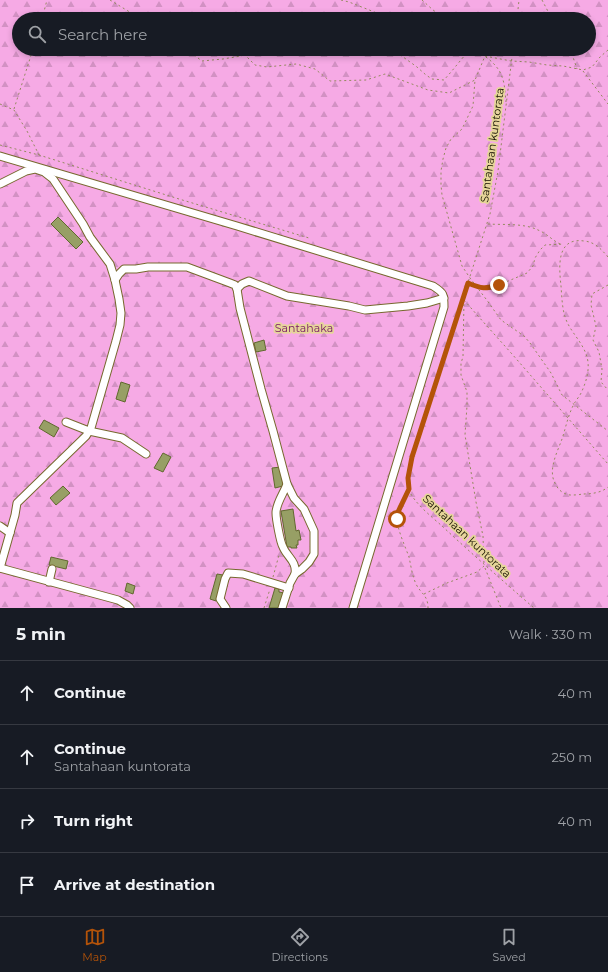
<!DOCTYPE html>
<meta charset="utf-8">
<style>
body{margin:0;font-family:Montserrat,sans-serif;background:#242831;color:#f1f3f6}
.stop{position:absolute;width:12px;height:12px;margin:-9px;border:3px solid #b45309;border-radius:50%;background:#fff}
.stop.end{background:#b45309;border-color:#fff;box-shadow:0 1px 4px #0008}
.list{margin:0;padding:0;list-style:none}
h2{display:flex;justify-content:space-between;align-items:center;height:52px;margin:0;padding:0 16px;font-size:17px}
h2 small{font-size:13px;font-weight:400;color:#9ea1a6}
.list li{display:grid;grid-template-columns:26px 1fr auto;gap:12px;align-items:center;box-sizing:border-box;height:64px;padding:0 16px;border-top:1px solid #363941}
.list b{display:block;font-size:15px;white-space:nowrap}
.list p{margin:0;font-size:13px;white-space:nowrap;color:#9ea1a6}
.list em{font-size:13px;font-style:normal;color:#9ea1a6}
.icon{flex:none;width:22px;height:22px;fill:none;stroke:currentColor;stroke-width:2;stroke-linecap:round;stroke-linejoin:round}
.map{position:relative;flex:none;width:608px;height:608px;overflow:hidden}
.search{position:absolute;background:#171b24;box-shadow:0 2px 6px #0003;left:12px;right:12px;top:12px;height:44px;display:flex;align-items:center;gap:10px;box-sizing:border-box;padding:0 14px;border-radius:22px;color:#9ea1a6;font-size:15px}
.sheet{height:308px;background:#171b24}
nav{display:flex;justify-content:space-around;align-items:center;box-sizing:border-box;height:56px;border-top:1px solid #363941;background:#171b24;font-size:11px;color:#9ea1a6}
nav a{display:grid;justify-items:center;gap:2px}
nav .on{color:#b45309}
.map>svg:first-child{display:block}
.forest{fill:url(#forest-firs);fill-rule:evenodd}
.building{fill:#979f65;stroke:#61682f}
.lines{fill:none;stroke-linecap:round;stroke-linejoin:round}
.minor-casing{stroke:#77682e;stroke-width:9}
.path{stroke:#95895e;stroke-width:1;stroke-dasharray:2 3;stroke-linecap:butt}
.minor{stroke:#fff;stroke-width:7}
.route{stroke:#b45309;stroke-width:5}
.labels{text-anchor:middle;stroke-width:3.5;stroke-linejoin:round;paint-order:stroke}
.street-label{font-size:11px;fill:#150f00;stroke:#e6d699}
.park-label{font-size:11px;fill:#761568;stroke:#e6d699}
</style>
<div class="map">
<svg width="608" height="608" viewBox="0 0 608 608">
<defs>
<pattern id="forest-firs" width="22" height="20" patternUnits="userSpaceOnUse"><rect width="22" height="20" fill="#f6aae5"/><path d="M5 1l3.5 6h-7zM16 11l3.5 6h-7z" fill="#d291c3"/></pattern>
</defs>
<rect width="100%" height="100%" fill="#e6d699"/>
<path class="forest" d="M0,0h608v608h-608zM19,19h570v30h-570z"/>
<g class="building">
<polygon points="58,217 83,242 76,249 51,224"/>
<polygon points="264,340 266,350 256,352 254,343"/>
<polygon points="121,382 130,385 125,402 116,399"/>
<polygon points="44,420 59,428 54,437 39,428"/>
<polygon points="163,453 171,457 163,472 154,468"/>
<polygon points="281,467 283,486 275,488 272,468"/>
<polygon points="63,486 70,493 56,505 50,498"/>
<polygon points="293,509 296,531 299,530 301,540 298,540 298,545 296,545 297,548 291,548 291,547 287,547 281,511"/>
<polygon points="51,557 68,561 66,569 49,565"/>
<polygon points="217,574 223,575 216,601 210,599"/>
<polygon points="127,583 135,586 133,594 125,591"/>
<polygon points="275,588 279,589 279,592 285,593 281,608 269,608"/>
</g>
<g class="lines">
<g class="minor-casing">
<g id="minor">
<path d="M0,156l237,70 196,60c11,7 11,8 11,21l-91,301"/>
<polyline points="0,184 26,171 35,169 44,172 53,179 83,224 90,237 110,264 115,280 119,299 121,313 120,325 116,341 91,428 86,436 17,503 15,515 0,568"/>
<polyline points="115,280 119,274 124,269 136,269 148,267 187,267 230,283 235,285 237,289"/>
<polyline points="66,422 89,431 122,438 146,454"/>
<path d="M287,484c-3,9 -11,19 -11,29 0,5 4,29 7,34 4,10 14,14 12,27"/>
<polyline points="0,526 10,533"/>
<polyline points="0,568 118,600 127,605 130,608"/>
<polyline points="49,582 52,569"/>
<polyline points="226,608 220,599 225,579 228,573 243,574 289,588"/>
<polyline points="282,608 290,583 295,574 302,569 309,562 314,554 314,531 304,509 294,498 287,484 273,431 261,389 240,308 237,289 242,284 249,281 287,296 349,306 365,310 408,306 427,303 444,298"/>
</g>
</g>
<g class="path">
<polyline points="110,0 141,19"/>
<polyline points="341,0 349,2 392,19"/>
<polyline points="422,0 433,10 446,19"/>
<polyline points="542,0 552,19"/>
<polyline points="42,19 47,0"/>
<polyline points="517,19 519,0"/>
<polyline points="186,49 202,61 223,59 241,56 249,53 281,49"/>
<polyline points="392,49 417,67 426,75 432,79 444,80 451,72 470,49"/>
<path d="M473,49c11,6 25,15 29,28 3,7 3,17 4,25"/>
<path d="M513,49l-15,122 -8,43 -78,243c-2,10 -7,23 -3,33 5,13 23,27 33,36 30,28 61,55 92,82"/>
<polyline points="570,49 574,60 577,69"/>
<polyline points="608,50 600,57 592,67 583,70 563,66 547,65 529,62 511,61 485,56 475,80 473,106 462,129 451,139 446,148 443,159 441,171 441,185 442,195 462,266 470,278 486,299 501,320 524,336 530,343 551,373 562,395 608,431"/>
<polyline points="244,54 255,65 267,67 296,64 315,69 330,81 366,80 385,74 428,90 449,93 475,80"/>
<polyline points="583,71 608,104"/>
<polyline points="0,104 14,110 27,131 39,155"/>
<polyline points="14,109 33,49"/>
<polyline points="0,145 39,155 179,199 309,238"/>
<path d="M488,224c15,1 36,-1 50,6 8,3 14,10 22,14"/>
<path d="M608,257c-7,-8 -13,-15 -24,-16 -28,-4 -25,26 -23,45 1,12 1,25 6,36 6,13 19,24 21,40 1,10 -2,20 -6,29 -2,5 -6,9 -8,13 -6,11 -8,23 -12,35 -5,14 -15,32 -6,46 3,6 8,9 14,10 4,0 9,0 12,-1 9,0 19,-1 26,-7"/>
<polyline points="469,284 476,287 487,289 499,285 527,273 533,266 535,258 540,250 545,245 564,244"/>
<polyline points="608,285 592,294 591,305 596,326 593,340 599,352 602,369 601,382 608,390"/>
<polyline points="464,299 463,357 461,363 461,375 467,392 467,406 465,435 476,502 483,536 484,565"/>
<polyline points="464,300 478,316 512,354 608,464"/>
<path d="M408,490c-3,8 -11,20 -11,28 0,11 8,28 12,39 2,9 3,18 7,27 5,10 12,11 12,24"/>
<polyline points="485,568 501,608"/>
<polyline points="273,577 279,555"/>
<polyline points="424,594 447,583 477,572 484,566"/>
<polyline points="264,608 270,589"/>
</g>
<use href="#minor" class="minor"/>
</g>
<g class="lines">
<path class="route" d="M397,519l1,-7 11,-23 -1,-11 4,-21 56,-174c14,6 17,6 31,2"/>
</g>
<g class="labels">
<g class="street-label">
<text transform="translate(492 145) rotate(-82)" y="4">Santahaan kuntorata</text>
<text transform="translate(467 536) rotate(43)" y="4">Santahaan kuntorata</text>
</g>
<g class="park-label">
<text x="304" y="332">Santahaka</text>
</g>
</g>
</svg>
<div class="stop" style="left:397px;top:519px"></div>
<div class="stop end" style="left:499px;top:285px"></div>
<div class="search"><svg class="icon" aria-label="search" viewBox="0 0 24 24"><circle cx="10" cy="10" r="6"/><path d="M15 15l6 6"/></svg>Search here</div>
</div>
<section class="sheet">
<h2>5 min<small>Walk · 330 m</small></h2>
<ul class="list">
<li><svg class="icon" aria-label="ahead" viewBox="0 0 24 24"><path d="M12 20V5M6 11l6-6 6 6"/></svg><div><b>Continue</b></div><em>40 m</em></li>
<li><svg class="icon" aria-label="ahead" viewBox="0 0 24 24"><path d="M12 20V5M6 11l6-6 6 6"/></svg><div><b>Continue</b><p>Santahaan kuntorata</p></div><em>250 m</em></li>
<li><svg class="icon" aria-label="right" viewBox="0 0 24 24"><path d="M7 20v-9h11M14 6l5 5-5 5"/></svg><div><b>Turn right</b></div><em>40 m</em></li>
<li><svg class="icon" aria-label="arrive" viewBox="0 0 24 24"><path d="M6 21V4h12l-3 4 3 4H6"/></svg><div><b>Arrive at destination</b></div></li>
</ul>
</section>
<nav>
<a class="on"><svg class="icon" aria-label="map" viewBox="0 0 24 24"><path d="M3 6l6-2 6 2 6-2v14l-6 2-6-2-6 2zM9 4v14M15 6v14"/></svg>Map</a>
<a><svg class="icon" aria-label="directions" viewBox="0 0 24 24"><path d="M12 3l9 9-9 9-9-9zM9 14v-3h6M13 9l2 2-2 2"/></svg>Directions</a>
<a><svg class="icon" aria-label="saved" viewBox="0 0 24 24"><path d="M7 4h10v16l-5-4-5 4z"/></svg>Saved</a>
</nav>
